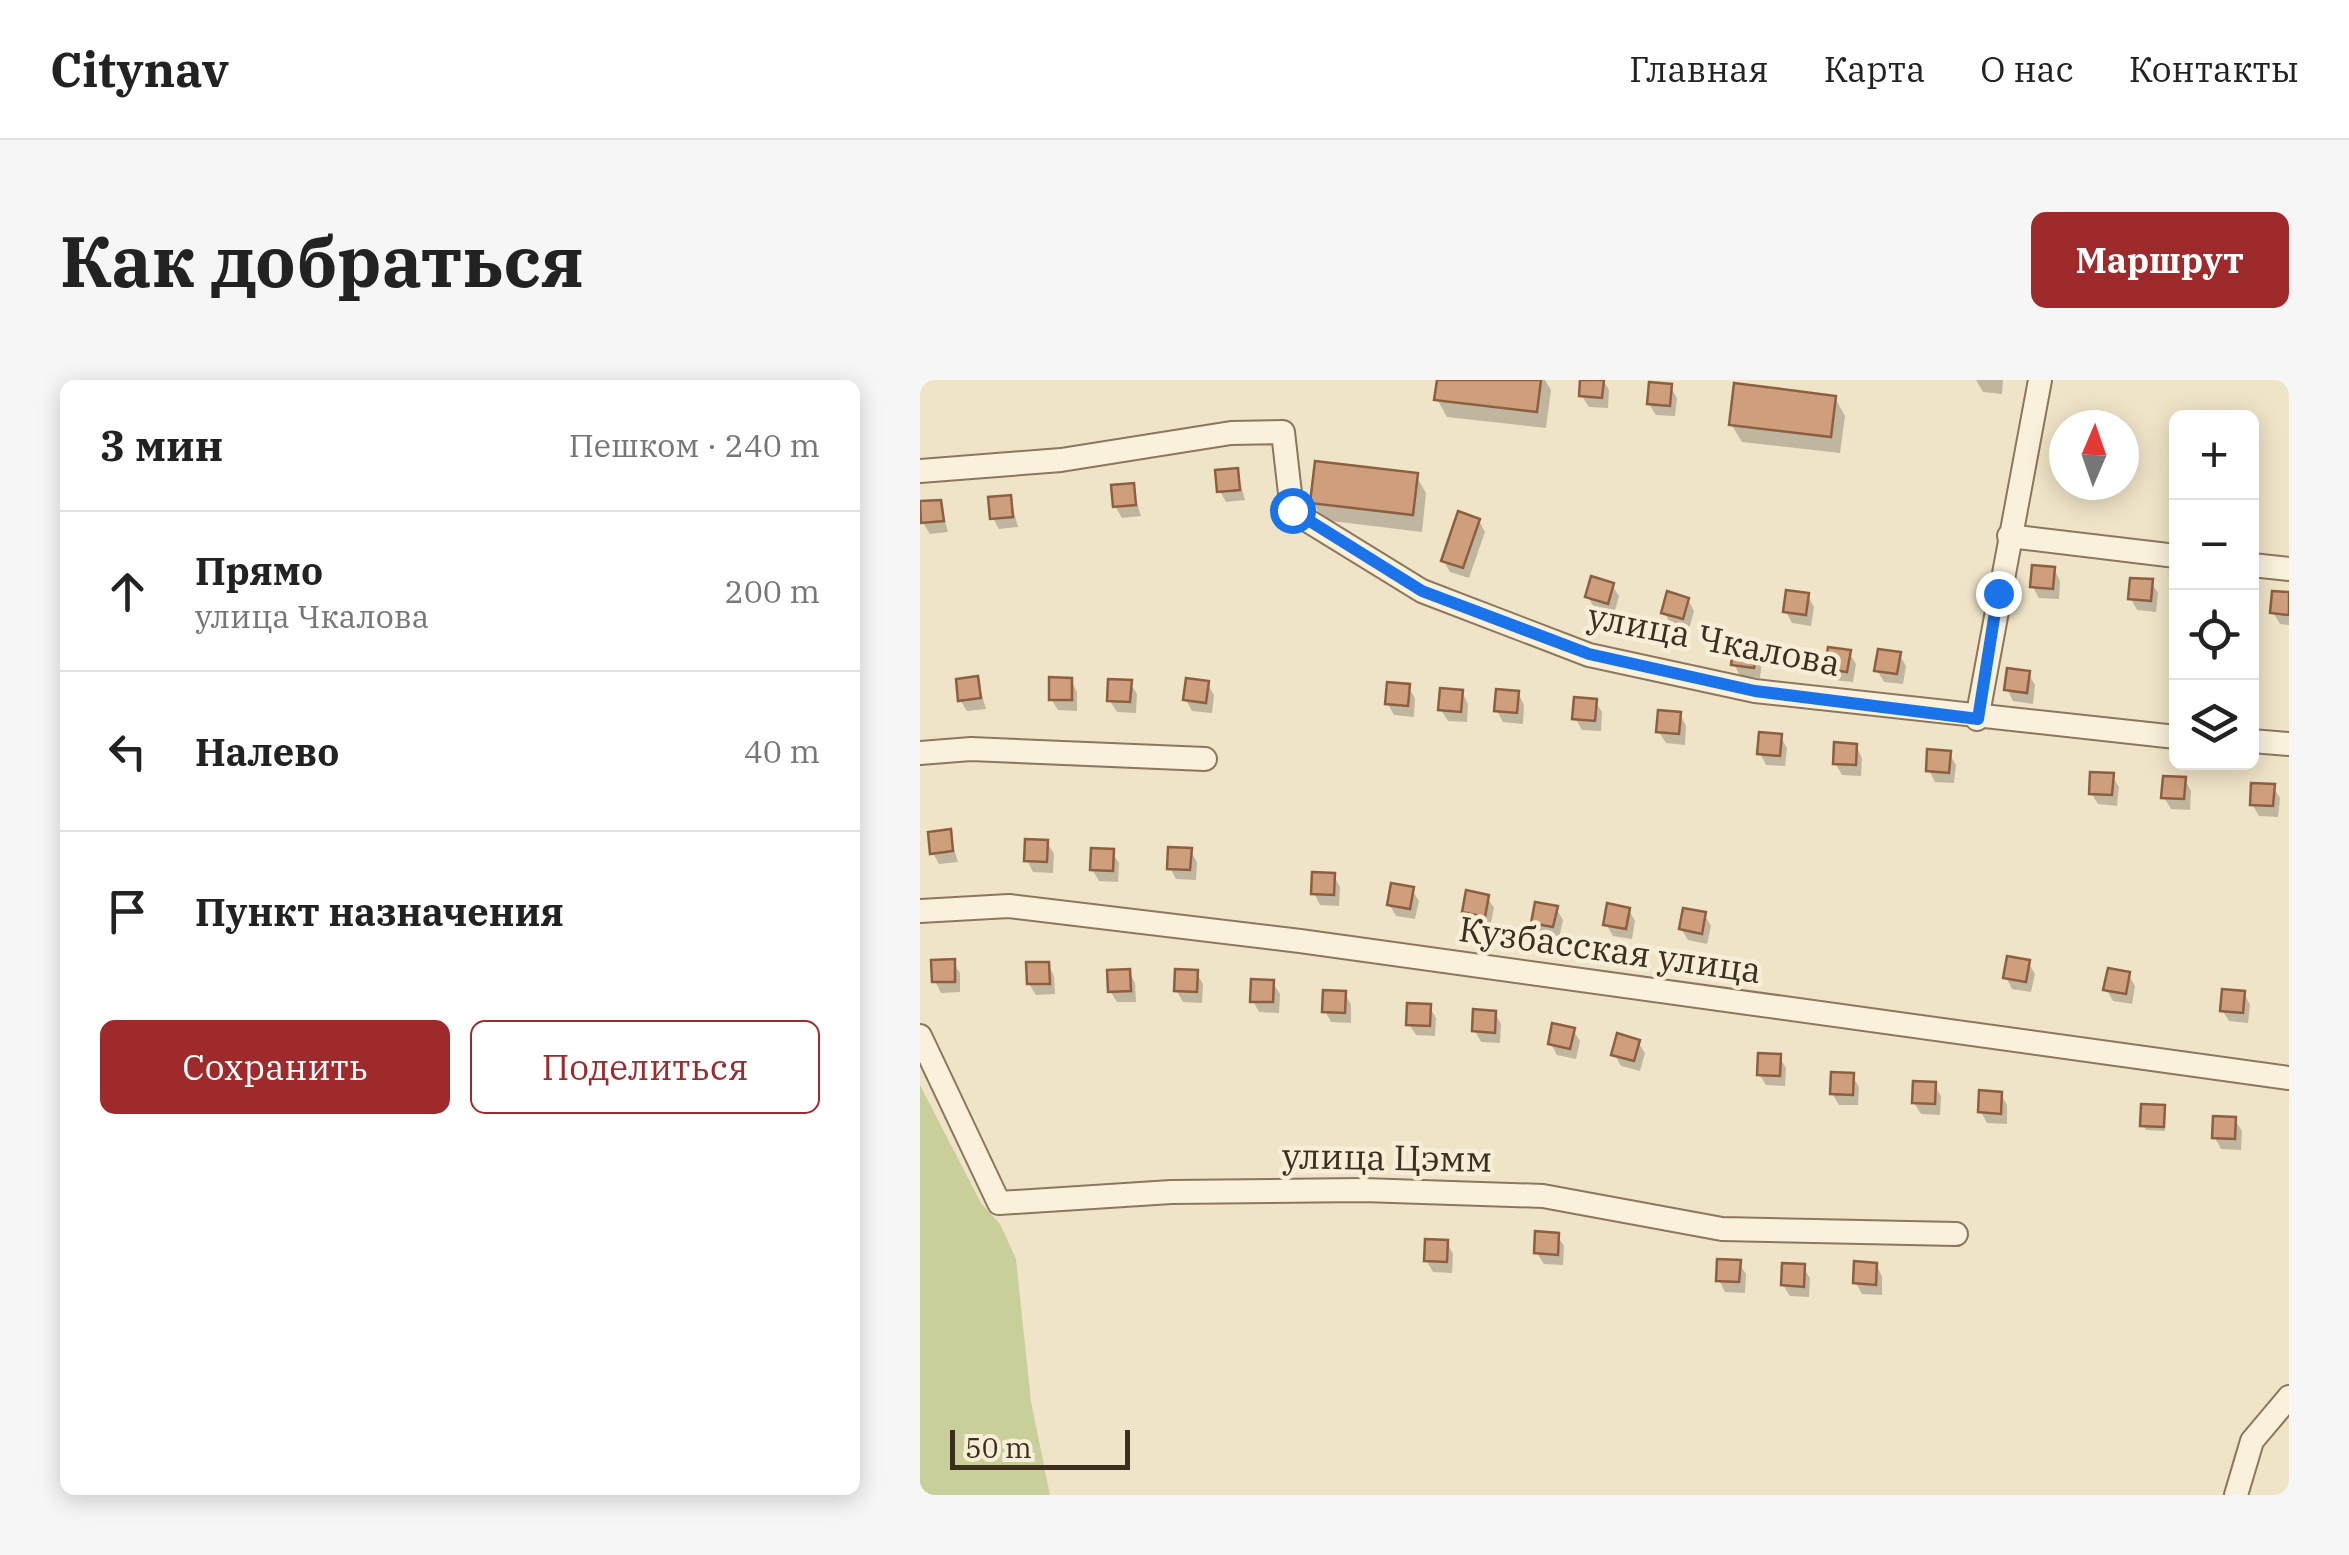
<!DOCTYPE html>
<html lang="ru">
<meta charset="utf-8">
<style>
body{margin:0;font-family:"IBM Plex Serif",serif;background:#f6f6f6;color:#222}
.controls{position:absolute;right:30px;top:30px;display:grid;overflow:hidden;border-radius:15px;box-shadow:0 5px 25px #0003}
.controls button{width:90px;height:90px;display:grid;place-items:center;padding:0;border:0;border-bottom:2px solid #e0e0e0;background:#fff;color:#222;font:50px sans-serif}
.compass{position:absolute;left:1129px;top:30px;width:90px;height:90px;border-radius:50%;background:#fff;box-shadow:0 5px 25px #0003;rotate:2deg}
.scale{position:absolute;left:30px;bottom:25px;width:180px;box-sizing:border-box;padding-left:10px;border:5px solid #3d2e20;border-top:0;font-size:28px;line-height:35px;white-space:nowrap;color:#3d2e20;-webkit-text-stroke:8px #f7eed8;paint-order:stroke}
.stop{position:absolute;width:30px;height:30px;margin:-22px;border:8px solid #1a73e8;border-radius:50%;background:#fff}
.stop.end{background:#1a73e8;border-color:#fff;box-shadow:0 2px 10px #0008}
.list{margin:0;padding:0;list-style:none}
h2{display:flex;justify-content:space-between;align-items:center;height:130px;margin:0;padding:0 40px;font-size:42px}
h2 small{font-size:32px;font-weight:400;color:#767676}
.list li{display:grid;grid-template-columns:65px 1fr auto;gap:30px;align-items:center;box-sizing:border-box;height:160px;padding:0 40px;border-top:2px solid #e0e0e0}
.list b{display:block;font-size:38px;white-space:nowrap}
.list p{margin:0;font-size:32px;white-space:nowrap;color:#767676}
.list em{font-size:32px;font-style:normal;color:#767676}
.actions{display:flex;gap:20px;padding:30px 40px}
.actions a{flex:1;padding:22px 0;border:2px solid #9e2a2b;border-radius:15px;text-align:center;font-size:35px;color:#9e2a2b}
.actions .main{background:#9e2a2b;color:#fff}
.icon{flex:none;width:55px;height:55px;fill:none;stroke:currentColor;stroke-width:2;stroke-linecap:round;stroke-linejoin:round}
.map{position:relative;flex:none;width:1369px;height:1115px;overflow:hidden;border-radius:15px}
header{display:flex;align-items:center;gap:60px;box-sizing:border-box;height:140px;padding:0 50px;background:#fff;border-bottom:2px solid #e0e0e0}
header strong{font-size:48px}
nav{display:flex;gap:55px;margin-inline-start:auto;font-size:35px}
.intro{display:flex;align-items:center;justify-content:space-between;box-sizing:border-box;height:240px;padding:0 60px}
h1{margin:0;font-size:70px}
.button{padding:25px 45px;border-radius:15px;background:#9e2a2b;color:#fff;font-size:35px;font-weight:700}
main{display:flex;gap:60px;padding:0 60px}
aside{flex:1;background:#fff;border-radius:15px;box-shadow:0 5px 25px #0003}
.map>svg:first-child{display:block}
.green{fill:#c9cf9b}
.shadow{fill:#0003}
.building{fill:#cf9f7d;stroke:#8d5f41;stroke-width:2.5}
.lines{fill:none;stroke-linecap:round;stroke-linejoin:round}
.minor-casing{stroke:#8d765c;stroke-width:26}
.minor{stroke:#faf1dc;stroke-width:22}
.route{stroke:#1a73e8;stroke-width:12}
.labels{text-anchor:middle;stroke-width:9;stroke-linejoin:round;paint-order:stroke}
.street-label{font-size:35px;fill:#3d2e20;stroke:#f7eed8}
</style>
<header>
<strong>Citynav</strong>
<nav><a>Главная</a><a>Карта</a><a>О нас</a><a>Контакты</a></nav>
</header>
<div class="intro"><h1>Как добраться</h1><a class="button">Маршрут</a></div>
<main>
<aside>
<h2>3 мин<small>Пешком · 240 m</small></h2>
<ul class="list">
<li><svg class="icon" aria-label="ahead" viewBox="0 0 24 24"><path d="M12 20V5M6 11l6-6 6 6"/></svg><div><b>Прямо</b><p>улица Чкалова</p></div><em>200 m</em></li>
<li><svg class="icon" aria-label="left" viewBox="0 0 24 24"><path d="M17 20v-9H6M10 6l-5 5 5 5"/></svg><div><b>Налево</b></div><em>40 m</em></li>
<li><svg class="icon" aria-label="arrive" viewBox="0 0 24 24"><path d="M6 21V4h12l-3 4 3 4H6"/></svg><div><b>Пункт назначения</b></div></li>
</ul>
<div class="actions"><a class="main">Сохранить</a><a>Поделиться</a></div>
</aside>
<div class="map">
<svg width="1369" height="1115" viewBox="0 0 1369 1115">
<rect width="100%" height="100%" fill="#f0e4c8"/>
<polygon class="green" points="0,705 61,823 80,844 96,879 111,1022 130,1115 0,1115"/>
<g class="shadow">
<polygon points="519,0 625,0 631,10 626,48 527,37 517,19"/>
<polygon points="663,0 683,0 689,10 688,28 669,27 662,16"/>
<polygon points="1056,0 1083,0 1082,14 1063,12"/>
<polygon points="750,6 757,18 755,36 736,35 729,24"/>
<polygon points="915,18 925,36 920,73 822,62 811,44"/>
<polygon points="317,90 325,120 306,122 300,111"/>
<polygon points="496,96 506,113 502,152 403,140 393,122"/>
<polygon points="212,106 221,136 202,138 195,126"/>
<polygon points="90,117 98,147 79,149 73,138"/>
<polygon points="20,122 28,152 10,154 3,143"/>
<polygon points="559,141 565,152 549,198 530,192 523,180"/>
<polygon points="1134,189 1140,201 1139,219 1119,218 1113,207"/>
<polygon points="1231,202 1238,213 1236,232 1217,230 1211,219"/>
<polygon points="692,205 699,216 694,234 675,229 668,217"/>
<polygon points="1369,215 1369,245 1360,244 1353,232"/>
<polygon points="888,216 894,227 891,246 872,243 866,232"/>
<polygon points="768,220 774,231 769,249 751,244 744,232"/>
<polygon points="836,268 842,280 840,298 820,296 814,284"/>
<polygon points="929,273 936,284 933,302 914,300 907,288"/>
<polygon points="979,274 986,286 983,304 964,302 957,290"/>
<polygon points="1109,294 1115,305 1113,324 1093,321 1087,309"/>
<polygon points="57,299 66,329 47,331 40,320"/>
<polygon points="151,300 157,312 157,331 138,330 131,319"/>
<polygon points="210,303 217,314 216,333 197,332 190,321"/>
<polygon points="287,303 294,315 292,333 272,331 266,320"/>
<polygon points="488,306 495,318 494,337 474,335 468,324"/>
<polygon points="542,312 548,324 547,342 528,341 521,330"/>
<polygon points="598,313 604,325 603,344 583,342 577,331"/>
<polygon points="675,321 682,332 681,351 662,350 655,338"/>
<polygon points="760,334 766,346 765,365 746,363 739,352"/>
<polygon points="860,356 867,368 865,386 846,385 840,373"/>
<polygon points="936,366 942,378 941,396 922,395 915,383"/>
<polygon points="1029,373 1036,385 1034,403 1015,402 1009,390"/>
<polygon points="1192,396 1199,407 1197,426 1178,424 1171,413"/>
<polygon points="1265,400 1271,411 1270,430 1251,429 1244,417"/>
<polygon points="1353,407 1360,418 1358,437 1339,436 1332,424"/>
<polygon points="29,452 38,482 19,484 13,473"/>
<polygon points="127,462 134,474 133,493 113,492 107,480"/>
<polygon points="270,470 277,482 276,500 256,499 250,488"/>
<polygon points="192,472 199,483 198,502 179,501 172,489"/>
<polygon points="414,496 420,507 419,526 400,525 394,513"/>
<polygon points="492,510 499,521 495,539 476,536 469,524"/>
<polygon points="567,517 574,528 570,547 551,543 545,532"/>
<polygon points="636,528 643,540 639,558 620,554 613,543"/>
<polygon points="709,530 715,541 712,559 693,556 686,544"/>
<polygon points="784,534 791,546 787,564 768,560 761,549"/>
<polygon points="33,582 40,593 40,612 21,613 15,601"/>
<polygon points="1108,582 1115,594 1111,612 1092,609 1086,597"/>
<polygon points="128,584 134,596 135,614 116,615 109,604"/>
<polygon points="209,591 215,603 216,622 197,622 190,611"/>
<polygon points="276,592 283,604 282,623 263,622 256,610"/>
<polygon points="1209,595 1215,606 1212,624 1193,621 1186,609"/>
<polygon points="353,603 360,614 359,633 339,632 333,621"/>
<polygon points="425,613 431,625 431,643 411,642 405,631"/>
<polygon points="1324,613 1330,625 1328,643 1309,641 1302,630"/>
<polygon points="509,626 516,638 515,656 496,655 489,644"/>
<polygon points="575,633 581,644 580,663 561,662 555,651"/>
<polygon points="653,650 660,661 656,679 637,675 631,664"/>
<polygon points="718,662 725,673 720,691 701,686 694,674"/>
<polygon points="859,676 866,688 865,706 846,705 839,694"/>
<polygon points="932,695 939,707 938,725 919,725 912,713"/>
<polygon points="1014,705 1021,716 1020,735 1001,734 994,723"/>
<polygon points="1081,714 1087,725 1087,744 1067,743 1061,732"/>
<polygon points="1243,727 1245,751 1226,750 1223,745"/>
<polygon points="1315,740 1322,751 1321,770 1301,769 1295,758"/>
<polygon points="637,855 644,866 643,885 624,884 617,873"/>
<polygon points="527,862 533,874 532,893 513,892 506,880"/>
<polygon points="819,883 826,894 825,913 805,912 799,900"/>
<polygon points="956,885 962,896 962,915 942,914 936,903"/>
<polygon points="883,887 890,898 889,917 870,916 863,905"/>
</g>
<g class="building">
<polygon points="517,0 621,0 617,32 514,20"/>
<polygon points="660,0 684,0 682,18 659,16"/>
<polygon points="729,2 752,4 750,26 727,24"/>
<polygon points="814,3 916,16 911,57 809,45"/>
<polygon points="395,81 498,93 493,135 390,123"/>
<polygon points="318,88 320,110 297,112 295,90"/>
<polygon points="214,103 216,125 193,127 191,105"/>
<polygon points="91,115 93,137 70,139 68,117"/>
<polygon points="21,120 24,141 1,143 0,121"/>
<polygon points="538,131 560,139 543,188 521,181"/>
<polygon points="1112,185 1135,187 1133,209 1110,207"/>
<polygon points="671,196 694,203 688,224 665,217"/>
<polygon points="1210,198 1233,199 1231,221 1208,219"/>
<polygon points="866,210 889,213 886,235 863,232"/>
<polygon points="747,211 769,218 763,239 741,233"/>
<polygon points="1352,211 1369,212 1369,235 1350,233"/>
<polygon points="814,263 837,266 834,288 811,285"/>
<polygon points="908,267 931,270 927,292 905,289"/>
<polygon points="958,269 981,272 977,294 954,291"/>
<polygon points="1087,288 1110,291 1107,313 1084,310"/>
<polygon points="58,296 61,318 38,321 36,299"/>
<polygon points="129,297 152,298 152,320 129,320"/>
<polygon points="266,298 289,301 286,323 263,320"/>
<polygon points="188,299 212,300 210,322 187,321"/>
<polygon points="467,302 490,304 488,326 465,324"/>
<polygon points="520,308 543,310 541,332 518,330"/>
<polygon points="576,309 599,311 597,333 574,331"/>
<polygon points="654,317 677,319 675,341 652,339"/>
<polygon points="738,330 761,332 759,354 736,352"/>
<polygon points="839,352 862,354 860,376 837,374"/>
<polygon points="914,362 937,364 936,385 913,384"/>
<polygon points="1007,369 1031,371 1029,393 1006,391"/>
<polygon points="1170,392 1194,393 1192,415 1169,414"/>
<polygon points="1243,396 1266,397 1264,419 1241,418"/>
<polygon points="1331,403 1355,404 1353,426 1330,425"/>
<polygon points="31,449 33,471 10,474 8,452"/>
<polygon points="105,459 128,460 127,482 104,481"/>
<polygon points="248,467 272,468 270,490 247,489"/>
<polygon points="171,468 194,469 193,491 170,490"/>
<polygon points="392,492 415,493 414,515 391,514"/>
<polygon points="471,503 494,507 490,529 467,525"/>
<polygon points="546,510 569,515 565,537 542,532"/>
<polygon points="615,522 638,526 633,547 611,543"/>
<polygon points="687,523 710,528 706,549 683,545"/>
<polygon points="763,528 786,532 782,554 759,549"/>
<polygon points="1087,576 1110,580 1106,602 1083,598"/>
<polygon points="35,579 35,602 12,602 11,580"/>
<polygon points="106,582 129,582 130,604 107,604"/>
<polygon points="1188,588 1210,592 1206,614 1183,610"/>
<polygon points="210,589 211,611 188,612 187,590"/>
<polygon points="255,589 278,590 277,612 254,611"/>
<polygon points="331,599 354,600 353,622 330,622"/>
<polygon points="1302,609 1325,611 1323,633 1300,631"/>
<polygon points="403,610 426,611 425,633 402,632"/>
<polygon points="487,623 511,624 510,646 486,645"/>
<polygon points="553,629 576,631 575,653 552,651"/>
<polygon points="632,643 655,648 650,669 628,664"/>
<polygon points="697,653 720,660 714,681 691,675"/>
<polygon points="838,673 861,674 860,696 837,695"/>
<polygon points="911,692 934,693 933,715 910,714"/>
<polygon points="993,701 1016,702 1015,724 992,723"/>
<polygon points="1059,710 1082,712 1081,734 1058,732"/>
<polygon points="1221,724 1245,725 1244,747 1220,746"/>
<polygon points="1293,736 1316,737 1315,759 1292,758"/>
<polygon points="615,851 639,853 638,875 614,873"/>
<polygon points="505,859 528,860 527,882 504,881"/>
<polygon points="797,879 821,880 819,902 796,901"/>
<polygon points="934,881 957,883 956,905 933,903"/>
<polygon points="862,883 885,884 884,907 861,905"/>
</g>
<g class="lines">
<g class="minor-casing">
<g id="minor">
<polyline points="0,91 141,80 311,53 363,52 372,131 502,211 669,275 835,311 1256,357"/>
<polyline points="1089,156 1256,176"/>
<polyline points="1332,185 1369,189"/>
<polyline points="1057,339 1120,0"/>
<polyline points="1332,361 1369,364"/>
<polyline points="0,373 51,369 285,379"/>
<polyline points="0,531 89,526 380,561 1369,698"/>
<polyline points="0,656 79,823 251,812 443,810 623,816 802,849 1036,854"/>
<polyline points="1316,1115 1332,1061 1369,1017"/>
</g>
</g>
<use href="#minor" class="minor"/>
</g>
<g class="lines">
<polyline class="route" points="372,130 502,211 669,274 835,311 1058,339 1078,213"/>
</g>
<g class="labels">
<g class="street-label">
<text transform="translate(794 260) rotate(11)" y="12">улица Чкалова</text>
<text transform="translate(690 570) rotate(8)" y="12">Кузбасская улица</text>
<text transform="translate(467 778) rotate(1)" y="12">улица Цэмм</text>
</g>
</g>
</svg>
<div class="controls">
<button>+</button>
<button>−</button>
<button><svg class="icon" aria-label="locate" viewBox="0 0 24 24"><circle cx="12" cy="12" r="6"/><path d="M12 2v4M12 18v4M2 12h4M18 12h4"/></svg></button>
<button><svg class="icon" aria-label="layers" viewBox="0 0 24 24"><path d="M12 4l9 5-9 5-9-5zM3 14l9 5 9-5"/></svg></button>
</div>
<svg class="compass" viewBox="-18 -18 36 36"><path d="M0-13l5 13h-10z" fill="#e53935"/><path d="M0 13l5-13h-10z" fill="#767676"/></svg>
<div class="scale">50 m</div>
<div class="stop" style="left:372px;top:130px"></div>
<div class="stop end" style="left:1078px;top:213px"></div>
</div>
</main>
